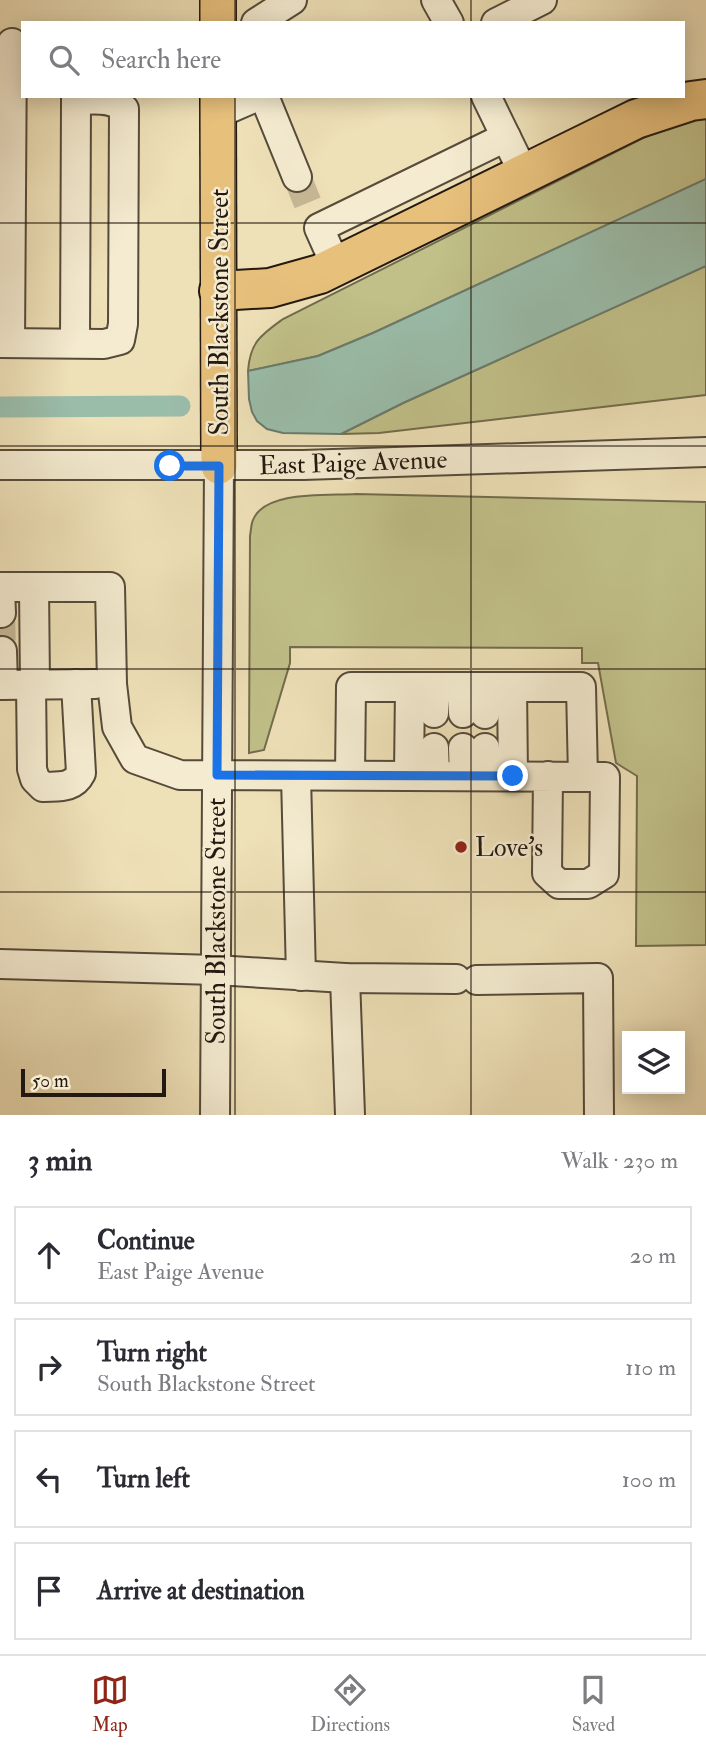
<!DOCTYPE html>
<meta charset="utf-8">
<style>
body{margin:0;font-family:"IM FELL Double Pica",serif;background:#f2f2f3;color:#2b2b33}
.controls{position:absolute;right:21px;bottom:21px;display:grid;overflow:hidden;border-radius:0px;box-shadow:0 4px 18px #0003}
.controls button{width:63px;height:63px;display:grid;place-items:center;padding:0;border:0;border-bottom:2px solid #e1e1e2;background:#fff;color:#2b2b33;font:35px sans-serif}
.scale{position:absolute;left:21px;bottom:18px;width:145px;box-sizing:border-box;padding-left:7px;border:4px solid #241911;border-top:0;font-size:19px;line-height:24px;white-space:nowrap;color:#241911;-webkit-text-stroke:5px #f4ebd0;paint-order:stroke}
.stop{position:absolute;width:21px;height:21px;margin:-16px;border:5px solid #1a73e8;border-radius:50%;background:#fff}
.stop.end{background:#1a73e8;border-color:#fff;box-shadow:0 2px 7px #0008}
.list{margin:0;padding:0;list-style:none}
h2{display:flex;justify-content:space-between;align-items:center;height:91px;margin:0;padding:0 28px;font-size:30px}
h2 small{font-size:23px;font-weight:400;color:#7c7c81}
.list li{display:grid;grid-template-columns:46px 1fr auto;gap:21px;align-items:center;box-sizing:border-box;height:98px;margin:0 14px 14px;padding:0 14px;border:2px solid #e1e1e2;border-radius:0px}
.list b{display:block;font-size:26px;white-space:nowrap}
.list p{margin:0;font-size:23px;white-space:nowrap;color:#7c7c81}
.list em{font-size:23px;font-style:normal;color:#7c7c81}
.icon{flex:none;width:38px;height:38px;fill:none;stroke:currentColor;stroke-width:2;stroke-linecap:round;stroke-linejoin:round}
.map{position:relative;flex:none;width:706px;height:1115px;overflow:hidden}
.search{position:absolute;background:#fff;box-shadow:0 4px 18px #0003;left:21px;right:21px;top:21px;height:77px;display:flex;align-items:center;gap:18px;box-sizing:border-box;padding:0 24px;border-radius:0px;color:#7c7c81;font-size:26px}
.sheet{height:539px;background:#fff}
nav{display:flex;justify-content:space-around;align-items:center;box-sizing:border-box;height:98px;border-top:2px solid #e1e1e2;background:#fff;font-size:19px;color:#7c7c81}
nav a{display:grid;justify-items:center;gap:4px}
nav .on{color:#8f2418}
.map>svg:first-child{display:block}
.green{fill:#c1c089;stroke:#726c4d;stroke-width:2}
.water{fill:#9abdaa;stroke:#6b7b6d;stroke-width:2}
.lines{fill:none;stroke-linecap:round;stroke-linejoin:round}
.canal{stroke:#9abdaa;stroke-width:21}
.minor-tunnel{stroke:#c6b896;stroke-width:28;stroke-dasharray:28 14;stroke-linecap:butt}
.minor-casing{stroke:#564b3a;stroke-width:32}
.major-casing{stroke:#241911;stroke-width:38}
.highway-casing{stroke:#241911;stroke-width:42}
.minor{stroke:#f4ebd0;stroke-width:28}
.major{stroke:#e7c07c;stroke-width:35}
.highway{stroke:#e7c07c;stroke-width:38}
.route{stroke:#1a73e8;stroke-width:9}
.grid{fill:none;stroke:#241911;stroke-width:2;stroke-opacity:0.55}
.poi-dot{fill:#8f2418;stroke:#f4ebd0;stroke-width:2.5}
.labels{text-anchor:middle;stroke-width:5;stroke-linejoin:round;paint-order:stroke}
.street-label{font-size:26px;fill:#241911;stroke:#f4ebd0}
.poi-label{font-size:26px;fill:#241911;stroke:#f4ebd0;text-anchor:start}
</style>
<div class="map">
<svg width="706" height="1115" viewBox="0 0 706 1115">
<rect width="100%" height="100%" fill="#eee0b7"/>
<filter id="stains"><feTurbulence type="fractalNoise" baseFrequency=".00286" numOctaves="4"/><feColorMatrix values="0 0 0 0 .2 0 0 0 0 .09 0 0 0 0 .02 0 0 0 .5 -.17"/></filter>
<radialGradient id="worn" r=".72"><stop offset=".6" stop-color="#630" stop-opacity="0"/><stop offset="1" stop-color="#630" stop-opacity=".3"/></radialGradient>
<g class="green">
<path d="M706,116v63l-333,154 -55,23 -70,15c2,-29 13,-36 35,-52l394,-198z"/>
<polygon points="706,266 706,395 379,433 341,434 403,403"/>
<path d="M356,494l350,8v443l-70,1 1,-170 -21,-13 -18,-100h-16v-15l-292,-1v16l-26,87 -15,3 1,-217c1,-5 1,-12 3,-16 12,-30 75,-24 103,-26z"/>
</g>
<polygon class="water" points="706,179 706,266 403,403 341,434 283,433 267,429 257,421 252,412 249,399 248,371 318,356 373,333"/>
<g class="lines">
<polyline class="canal" points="0,407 180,406"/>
<g class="minor-tunnel">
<polyline points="297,177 311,211"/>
<polyline points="1,613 2,651"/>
</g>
<g class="minor-casing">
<g id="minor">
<polyline points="436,0 449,23"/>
<polyline points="256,23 292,0"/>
<polyline points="496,23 542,0"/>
<polyline points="264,96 297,177"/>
<polyline points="486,96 524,174"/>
<polyline points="219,113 258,96"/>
<polyline points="336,266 319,228 506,137"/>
<path d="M0,343l104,1 16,-4 3,-16 1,-215c-11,-13 -33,-9 -48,-9v-4"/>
<polyline points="10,343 12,43"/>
<polyline points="75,343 76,100"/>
<polyline points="0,465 303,465 706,452"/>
<polyline points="0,587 110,587 112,684 117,727 135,759 180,775 605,777 604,874 588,884 559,884 547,873 548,776"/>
<polyline points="34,587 35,685"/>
<polyline points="0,589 1,613"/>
<polyline points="2,651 3,685"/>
<polyline points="0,685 95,684"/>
<path d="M31,685l1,84 3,10 8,8c15,-1 30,2 38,-14l-5,-89"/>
<polyline points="434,687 434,713"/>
<polyline points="461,687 463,713"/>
<polyline points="485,687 485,714"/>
<polyline points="512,687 513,776"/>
<polyline points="434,748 435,776"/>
<polyline points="463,748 464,776"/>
<polyline points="485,748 485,776"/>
<polyline points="350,775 351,687 581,687 583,777"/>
<polyline points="296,776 301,976"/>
<polyline points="409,776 410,687"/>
<polyline points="0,964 216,970 345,978 456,979"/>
<polyline points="345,978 350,1115"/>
<polyline points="477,980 598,978 599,1115"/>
<polyline points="215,1115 219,466"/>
</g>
</g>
<g class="major-casing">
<g id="major">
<polyline points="218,0 218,23"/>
<polyline points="218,96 219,466"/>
</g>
</g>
<g class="highway-casing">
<polyline id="highway" points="219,291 270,288 320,274 636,119 691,101 706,99"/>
</g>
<use href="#minor" class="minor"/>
<use href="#major" class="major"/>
<use href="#highway" class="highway"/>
</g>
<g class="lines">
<polyline class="route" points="170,466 219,466 217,775 513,776"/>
</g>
<path class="grid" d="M235,0v23M471,0v23M235,96v1019M471,96v1019M0,223h706M0,446h706M0,669h706M0,892h706"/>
<circle class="poi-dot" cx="461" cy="847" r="7"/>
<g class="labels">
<g class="street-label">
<text transform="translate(219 312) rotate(-90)" y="9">South Blackstone Street</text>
<text transform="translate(353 462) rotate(-2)" y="9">East Paige Avenue</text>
<text transform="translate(216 921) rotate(-90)" y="9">South Blackstone Street</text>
</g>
<g class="poi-label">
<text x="475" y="856">Love's</text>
</g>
</g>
<rect width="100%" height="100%" filter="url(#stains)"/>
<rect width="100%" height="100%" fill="url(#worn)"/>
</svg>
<div class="controls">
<button><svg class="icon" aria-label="layers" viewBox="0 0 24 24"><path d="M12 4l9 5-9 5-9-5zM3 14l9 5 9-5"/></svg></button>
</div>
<div class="scale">50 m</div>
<div class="stop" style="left:170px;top:466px"></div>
<div class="stop end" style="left:513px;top:776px"></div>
<div class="search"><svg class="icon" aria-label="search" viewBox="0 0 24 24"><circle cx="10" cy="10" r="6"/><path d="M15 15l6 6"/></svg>Search here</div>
</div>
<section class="sheet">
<h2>3 min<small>Walk · 230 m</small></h2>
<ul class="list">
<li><svg class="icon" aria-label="ahead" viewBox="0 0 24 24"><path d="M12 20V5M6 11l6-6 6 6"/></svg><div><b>Continue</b><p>East Paige Avenue</p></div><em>20 m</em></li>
<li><svg class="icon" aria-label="right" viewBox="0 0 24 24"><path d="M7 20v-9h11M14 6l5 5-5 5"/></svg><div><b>Turn right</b><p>South Blackstone Street</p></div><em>110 m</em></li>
<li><svg class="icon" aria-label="left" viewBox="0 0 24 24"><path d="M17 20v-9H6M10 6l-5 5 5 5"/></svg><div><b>Turn left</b></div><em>100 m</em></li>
<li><svg class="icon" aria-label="arrive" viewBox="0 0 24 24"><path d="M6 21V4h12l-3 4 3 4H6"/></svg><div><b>Arrive at destination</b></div></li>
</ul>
</section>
<nav>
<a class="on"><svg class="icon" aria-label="map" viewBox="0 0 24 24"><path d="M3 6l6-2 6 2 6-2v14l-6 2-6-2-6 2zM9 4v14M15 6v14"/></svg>Map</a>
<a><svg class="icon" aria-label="directions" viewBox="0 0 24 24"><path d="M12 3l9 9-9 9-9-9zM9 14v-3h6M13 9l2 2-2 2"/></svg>Directions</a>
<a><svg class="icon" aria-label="saved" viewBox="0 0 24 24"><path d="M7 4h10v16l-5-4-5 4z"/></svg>Saved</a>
</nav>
